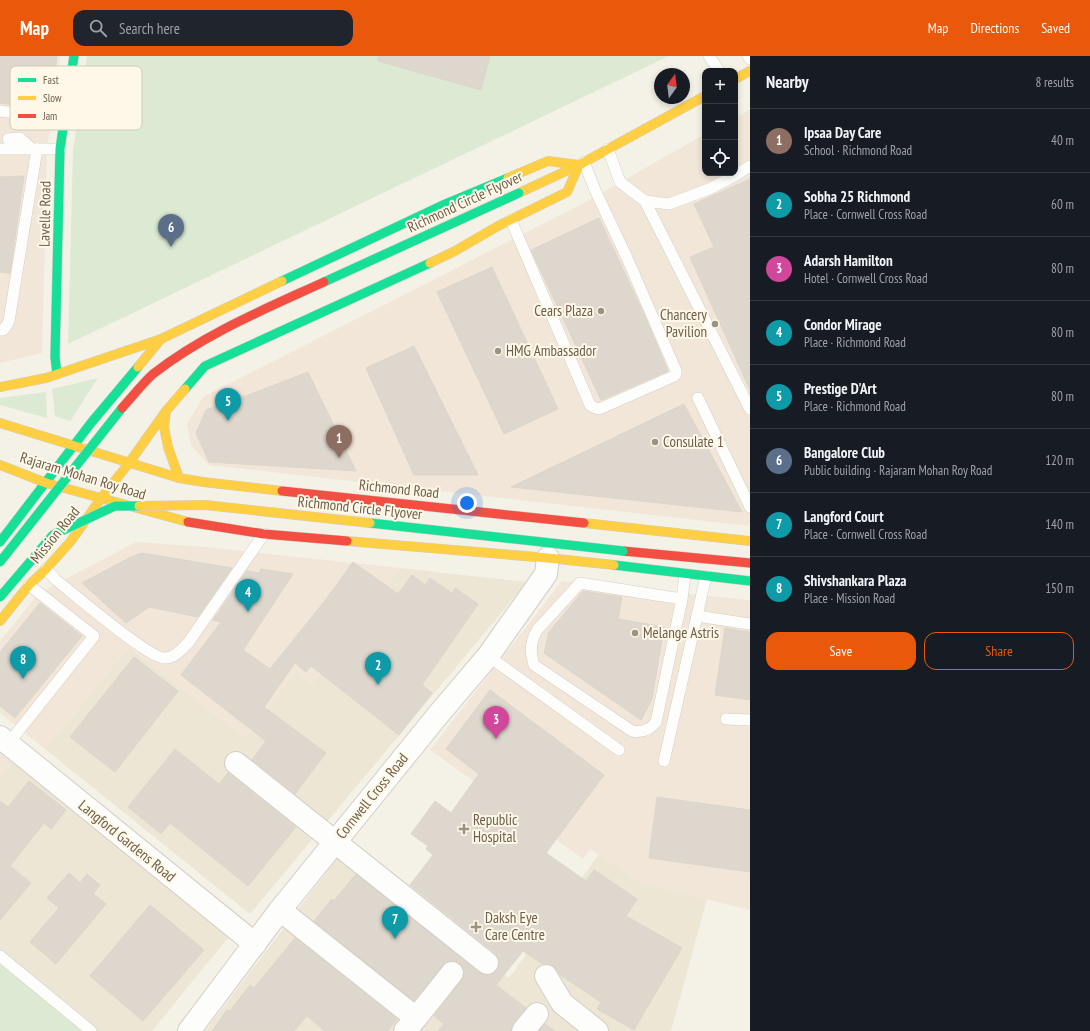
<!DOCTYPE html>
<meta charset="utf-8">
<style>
body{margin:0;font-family:"PT Sans Narrow",sans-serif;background:#20242c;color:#f1f3f6}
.controls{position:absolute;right:12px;top:12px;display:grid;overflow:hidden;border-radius:8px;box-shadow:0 2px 6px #0003}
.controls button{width:36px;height:36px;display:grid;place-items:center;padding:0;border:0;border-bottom:1px solid #363941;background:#171b24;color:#f1f3f6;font:20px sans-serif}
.compass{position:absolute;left:654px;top:12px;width:36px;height:36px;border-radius:50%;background:#171b24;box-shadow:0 2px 6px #0003;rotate:14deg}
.you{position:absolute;left:467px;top:447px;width:14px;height:14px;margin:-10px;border:3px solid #fff;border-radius:50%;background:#1a73e8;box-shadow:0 0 0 6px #1a73e833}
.badge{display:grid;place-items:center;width:26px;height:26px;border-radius:50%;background:#ea580c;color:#fff;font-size:13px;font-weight:700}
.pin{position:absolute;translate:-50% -33px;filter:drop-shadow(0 1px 2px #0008)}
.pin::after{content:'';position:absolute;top:21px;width:14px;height:12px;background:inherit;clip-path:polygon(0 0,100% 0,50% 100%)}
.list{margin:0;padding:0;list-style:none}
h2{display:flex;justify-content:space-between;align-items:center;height:52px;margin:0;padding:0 16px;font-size:17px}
h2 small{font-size:13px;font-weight:400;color:#9ea1a6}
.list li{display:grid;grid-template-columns:26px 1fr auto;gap:12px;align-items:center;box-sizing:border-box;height:64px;padding:0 16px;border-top:1px solid #363941}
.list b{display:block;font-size:15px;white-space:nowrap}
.list p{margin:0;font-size:13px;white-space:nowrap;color:#9ea1a6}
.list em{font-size:13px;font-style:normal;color:#9ea1a6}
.actions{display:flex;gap:8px;padding:12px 16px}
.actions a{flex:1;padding:9px 0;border:1px solid #ea580c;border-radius:12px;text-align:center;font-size:14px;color:#ea580c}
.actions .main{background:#ea580c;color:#fff}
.icon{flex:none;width:22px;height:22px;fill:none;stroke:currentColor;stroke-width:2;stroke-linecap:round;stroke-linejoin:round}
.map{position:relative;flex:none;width:750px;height:975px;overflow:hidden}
header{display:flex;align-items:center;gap:24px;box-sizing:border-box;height:56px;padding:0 20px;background:#ea580c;color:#fff}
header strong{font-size:19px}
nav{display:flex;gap:22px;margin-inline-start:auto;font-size:14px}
.search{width:280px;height:36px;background:#20242c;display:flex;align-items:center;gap:10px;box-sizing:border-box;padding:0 14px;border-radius:12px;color:#9ea1a6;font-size:15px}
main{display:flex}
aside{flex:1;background:#171b24}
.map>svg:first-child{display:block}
.residential{fill:#ede6d5}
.commercial{fill:#f2e6d8}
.green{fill:#ddead3}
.building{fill:#ddd7cd;stroke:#dcd6ca}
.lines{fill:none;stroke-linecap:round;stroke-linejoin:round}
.lane-casing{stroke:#d3cec6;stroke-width:12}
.street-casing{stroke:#d3cec6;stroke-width:24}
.fast-casing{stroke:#d2cdc3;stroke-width:10}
.slow-casing{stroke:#d2cdc3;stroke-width:10}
.jam-casing{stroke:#d2cdc3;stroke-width:10}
.lane{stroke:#fdfdfb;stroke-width:11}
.street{stroke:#fdfdfb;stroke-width:22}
.fast{stroke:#16e098;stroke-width:9}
.slow{stroke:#ffcf43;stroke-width:9}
.jam{stroke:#f24e42;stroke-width:9}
.fast-bridge-casing{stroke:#d3cec5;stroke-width:10;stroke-linecap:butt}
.slow-bridge-casing{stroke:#d3cec5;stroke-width:10;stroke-linecap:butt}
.jam-bridge-casing{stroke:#d3cec5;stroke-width:10;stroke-linecap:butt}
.fast-bridge{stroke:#16e098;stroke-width:9}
.slow-bridge{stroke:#ffcf43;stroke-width:9}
.jam-bridge{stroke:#f24e42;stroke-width:9}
.poi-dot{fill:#9d9182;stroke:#fdf8e8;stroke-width:1.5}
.labels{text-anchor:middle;stroke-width:4;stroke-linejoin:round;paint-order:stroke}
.street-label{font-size:15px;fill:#6e5e4b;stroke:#fdf8e8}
.poi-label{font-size:15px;fill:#6e5e4b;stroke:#fdf8e8;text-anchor:start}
.key{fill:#fdf8e8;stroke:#d2cab9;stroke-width:1}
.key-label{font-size:11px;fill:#6e5e4b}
</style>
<header>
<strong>Map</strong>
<div class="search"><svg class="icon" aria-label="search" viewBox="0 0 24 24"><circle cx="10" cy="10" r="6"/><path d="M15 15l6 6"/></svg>Search here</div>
<nav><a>Map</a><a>Directions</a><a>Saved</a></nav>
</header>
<main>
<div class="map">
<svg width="750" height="975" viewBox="0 0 750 975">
<rect width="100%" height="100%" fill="#f4f1e7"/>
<g class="residential">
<polygon points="400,512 527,526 250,858 45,693 129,591 244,681 296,615 312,628"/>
<polygon points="15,704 231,878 152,975 100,975 0,891 0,721"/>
<polygon points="345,792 509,922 599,798 644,828 707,843 671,975 205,975"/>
</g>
<g class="commercial">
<polygon points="0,0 60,0 47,93 42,297 0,307"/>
<polygon points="750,53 750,470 209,409 191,390 187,368 203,341 582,148 705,78 705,117 735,117 735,62"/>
<polygon points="136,486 206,491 400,512 312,628 296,616 244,681 129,591 45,693 0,657 0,585 39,537"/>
<polygon points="562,525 750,544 750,854 644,828 590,793 583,803 430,694"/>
<polygon points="0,692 15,704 0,721"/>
</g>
<g class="green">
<polygon points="87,0 669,0 68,288 73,94"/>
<polygon points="98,322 70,365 55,360 52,333"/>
<polygon points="46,336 47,362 0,349 0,342"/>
<polygon points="0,891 100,975 0,975"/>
</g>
<g class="building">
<polygon points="0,0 57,0 50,54 0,47"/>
<polygon points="378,0 490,0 481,34 378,5"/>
<polygon points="24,120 10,217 0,216 0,121"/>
<polygon points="750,123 750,334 690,201 714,191 694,148"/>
<polygon points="599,162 642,254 668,315 601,344 531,194"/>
<polygon points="492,211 558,353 504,378 437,236"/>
<polygon points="414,290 478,419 414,419 366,312"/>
<polygon points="308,316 356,415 209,406 196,377 206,354 242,339 243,341"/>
<polygon points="684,348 742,456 511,431"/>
<polygon points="142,497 232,512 198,561 149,551 126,567 82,527 129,502"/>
<polygon points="353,506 398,538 412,519 425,529 430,522 452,537 455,532 478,548 422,629 432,637 399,679 311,610 306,616 295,607 264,651 326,697 295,738 252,704 266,685 181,619 221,566 213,564 247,515 258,517 261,513 293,518 243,594 270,613 327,542"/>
<polygon points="583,535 622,541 618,563 664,571 652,643 641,664 544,597 549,576"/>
<polygon points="40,547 82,580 15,662 0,650 0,596"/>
<polygon points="725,572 750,576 750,644 715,639"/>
<polygon points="134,601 178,635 115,716 70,681"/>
<polygon points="490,634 604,719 546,797 586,825 594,814 637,843 626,860 682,892 634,974 597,953 601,946 560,919 557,914 552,909 546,908 543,908 523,895 496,929 526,952 513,967 511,973 511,975 438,975 444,968 434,960 462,924 464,918 464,913 460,908 453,905 448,905 443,909 414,944 413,944 314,865 332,843 334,845 356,818 479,917 485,919 491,919 497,914 499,908 499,903 495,897 410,829 433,799 426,793 428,790 411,778 435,745 451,757 479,718 446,693"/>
<polygon points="175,693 219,728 228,717 296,771 248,830 170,767 161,778 128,751"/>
<polygon points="29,725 66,754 51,773 44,767 10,810 31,827 0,864 0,745 8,751"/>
<polygon points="657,741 750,754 750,816 649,802"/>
<polygon points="69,817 80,827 87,818 100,829 93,838 106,848 56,908 30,886 59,852 47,842"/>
<polygon points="150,849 204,894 143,965 90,920"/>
<polygon points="295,882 397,963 388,975 325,975 307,960 294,975 212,975 227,954 230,955 250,929 254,932"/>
<polygon points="545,968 555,975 539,975"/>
</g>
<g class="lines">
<g class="lane-casing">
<g id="lane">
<polyline points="709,0 719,15"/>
<polyline points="748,0 750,3"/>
<polyline points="0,55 64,65"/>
<polyline points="8,83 20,82 32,93"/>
<polyline points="0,93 60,93"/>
<polyline points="608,93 620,126 645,145 750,353"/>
<polyline points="645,145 669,148 709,133 734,120 750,110"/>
<polyline points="511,164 590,349 593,351 599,353 674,320 676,318 676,315 628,204 595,134 584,106"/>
<polyline points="0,274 3,274 7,269 9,265 37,93"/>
<polyline points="698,342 750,451"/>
<path d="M46,513l10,11c17,13 93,79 109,78 10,0 16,-8 23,-15l76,-109"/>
<path d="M682,543l-102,-16 -43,47c-7,13 -7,21 -3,35l98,66c11,2 18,-1 24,-9l26,-123 3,-25"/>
<polyline points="697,560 750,568"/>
<polyline points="488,600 619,694"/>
<polyline points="726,663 750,664"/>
<polyline points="8,688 94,580 29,529"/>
<polyline points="664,705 706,520"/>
<polyline points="0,900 91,975"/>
</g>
</g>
<g class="street-casing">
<g id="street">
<polyline points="0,681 255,888"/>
<polyline points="236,707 487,907"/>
<polyline points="280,854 416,962 405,975"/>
<polyline points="546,920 562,947 597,975"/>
<polyline points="416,962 452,917"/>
<polyline points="189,975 280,854 438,659 488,600 546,518 548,502"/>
<polyline points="523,975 537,958"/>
</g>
</g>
<g class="fast-casing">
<g id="fast">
<polyline points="282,225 443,149 508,122"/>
<polyline points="57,318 55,301 60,93 74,0"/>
<polyline points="185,333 205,310 430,207"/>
<polyline points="0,486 91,367 138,311"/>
<polyline points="614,509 750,525"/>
</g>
</g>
<g class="slow-casing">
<g id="slow">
<polyline points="735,23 750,15"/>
<polyline points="508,122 548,105 579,109"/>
<polyline points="519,137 579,109 705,40"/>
<polyline points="430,207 455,195 498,170 567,136 579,109"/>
<polyline points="138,311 161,283 282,225"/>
<polyline points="0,331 46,322 161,283"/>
<polyline points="166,355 164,371 168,391 179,422"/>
<polyline points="0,367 179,422 203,426 282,435"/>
<polyline points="0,409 46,427 188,466"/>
<polyline points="584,467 750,485"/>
<polyline points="347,485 548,502 614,509"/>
<polyline points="0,565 29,529 46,513 71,485 102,441 129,407 166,355 185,333"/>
</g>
</g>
<g class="jam-casing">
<g id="jam">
<polyline points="282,435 584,467"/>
<polyline points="188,466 264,478 347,485"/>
<polyline points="623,495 750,507"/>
</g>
</g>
<use href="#lane" class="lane"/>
<use href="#street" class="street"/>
<use href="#fast" class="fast"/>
<use href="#slow" class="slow"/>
<use href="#jam" class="jam"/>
<g class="fast-bridge-casing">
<g id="fast-bridge">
<polyline points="324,226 519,137"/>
<polyline points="370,467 623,495"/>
<polyline points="0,506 122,352"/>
<polyline points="0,541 53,479 115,450 139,450"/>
</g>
</g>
<g class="slow-bridge-casing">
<polyline id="slow-bridge" points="139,450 205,449 370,467"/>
</g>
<g class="jam-bridge-casing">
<path id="jam-bridge" d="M122,352c10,-11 21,-25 31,-34 51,-40 112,-65 171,-92"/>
</g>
<use href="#fast-bridge" class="fast-bridge"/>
<use href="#slow-bridge" class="slow-bridge"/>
<use href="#jam-bridge" class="jam-bridge"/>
</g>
<g class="poi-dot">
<circle cx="601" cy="255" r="4"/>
<circle cx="715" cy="268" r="4"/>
<circle cx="498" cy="295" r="4"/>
<circle cx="655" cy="386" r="4"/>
<circle cx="635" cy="577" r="4"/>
<path d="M462 767h4v4h4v4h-4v4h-4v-4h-4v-4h4z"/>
<path d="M474 865h4v4h4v4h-4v4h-4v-4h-4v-4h4z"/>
</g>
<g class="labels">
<g class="street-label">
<text transform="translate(465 146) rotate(-25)" y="5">Richmond Circle Flyover</text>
<text transform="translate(45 158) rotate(-89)" y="5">Lavelle Road</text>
<text transform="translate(83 420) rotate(17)" y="5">Rajaram Mohan Roy Road</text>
<text transform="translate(399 433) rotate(6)" y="5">Richmond Road</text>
<text transform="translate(360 452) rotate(6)" y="5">Richmond Circle Flyover</text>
<text transform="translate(55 479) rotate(-51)" y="5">Mission Road</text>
<text transform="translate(372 740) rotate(-51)" y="5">Cornwell Cross Road</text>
<text transform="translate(127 785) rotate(39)" y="5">Langford Gardens Road</text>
</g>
<g class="poi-label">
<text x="593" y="260" text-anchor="end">Cears Plaza</text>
<text x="707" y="264" text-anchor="end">Chancery<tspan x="707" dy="17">Pavilion</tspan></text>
<text x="506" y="300">HMG Ambassador</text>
<text x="663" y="391">Consulate 1</text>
<text x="643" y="582">Melange Astris</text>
<text x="473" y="769">Republic<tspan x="473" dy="17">Hospital</tspan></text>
<text x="485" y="867">Daksh Eye<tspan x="485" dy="17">Care Centre</tspan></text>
</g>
</g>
<rect x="10" y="10" width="132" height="64" rx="6" class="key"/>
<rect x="18" y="22" width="18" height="4" fill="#16e098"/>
<rect x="18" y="40" width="18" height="4" fill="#ffcf43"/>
<rect x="18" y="58" width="18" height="4" fill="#f24e42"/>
<g class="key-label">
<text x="43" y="28">Fast</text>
<text x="43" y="46">Slow</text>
<text x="43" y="64">Jam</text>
</g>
</svg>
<div class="controls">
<button>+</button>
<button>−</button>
<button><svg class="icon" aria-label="locate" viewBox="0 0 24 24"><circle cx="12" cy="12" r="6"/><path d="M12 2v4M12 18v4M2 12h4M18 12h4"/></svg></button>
</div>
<svg class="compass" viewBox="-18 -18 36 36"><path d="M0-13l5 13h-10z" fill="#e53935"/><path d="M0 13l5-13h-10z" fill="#9ea1a6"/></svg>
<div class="you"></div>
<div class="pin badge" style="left:339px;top:402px;background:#8d6e63">1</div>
<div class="pin badge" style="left:378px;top:629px;background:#0f9aa8">2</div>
<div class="pin badge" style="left:496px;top:683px;background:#d1479c">3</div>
<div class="pin badge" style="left:248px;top:556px;background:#0f9aa8">4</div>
<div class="pin badge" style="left:228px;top:365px;background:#0f9aa8">5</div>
<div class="pin badge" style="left:171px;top:191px;background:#5c6f8a">6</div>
<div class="pin badge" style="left:395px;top:883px;background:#0f9aa8">7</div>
<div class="pin badge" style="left:23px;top:623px;background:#0f9aa8">8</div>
</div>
<aside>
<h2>Nearby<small>8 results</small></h2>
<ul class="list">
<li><span class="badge" style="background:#8d6e63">1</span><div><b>Ipsaa Day Care</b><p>School · Richmond Road</p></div><em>40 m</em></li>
<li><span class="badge" style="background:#0f9aa8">2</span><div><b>Sobha 25 Richmond</b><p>Place · Cornwell Cross Road</p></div><em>60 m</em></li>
<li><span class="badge" style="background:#d1479c">3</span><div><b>Adarsh Hamilton</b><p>Hotel · Cornwell Cross Road</p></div><em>80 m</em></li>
<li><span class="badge" style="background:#0f9aa8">4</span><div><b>Condor Mirage</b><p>Place · Richmond Road</p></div><em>80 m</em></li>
<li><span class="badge" style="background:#0f9aa8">5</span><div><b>Prestige D'Art</b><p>Place · Richmond Road</p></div><em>80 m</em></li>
<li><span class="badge" style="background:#5c6f8a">6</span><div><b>Bangalore Club</b><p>Public building · Rajaram Mohan Roy Road</p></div><em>120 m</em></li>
<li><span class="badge" style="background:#0f9aa8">7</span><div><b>Langford Court</b><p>Place · Cornwell Cross Road</p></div><em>140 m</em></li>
<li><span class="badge" style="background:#0f9aa8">8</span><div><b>Shivshankara Plaza</b><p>Place · Mission Road</p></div><em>150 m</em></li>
</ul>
<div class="actions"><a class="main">Save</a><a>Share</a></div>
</aside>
</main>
